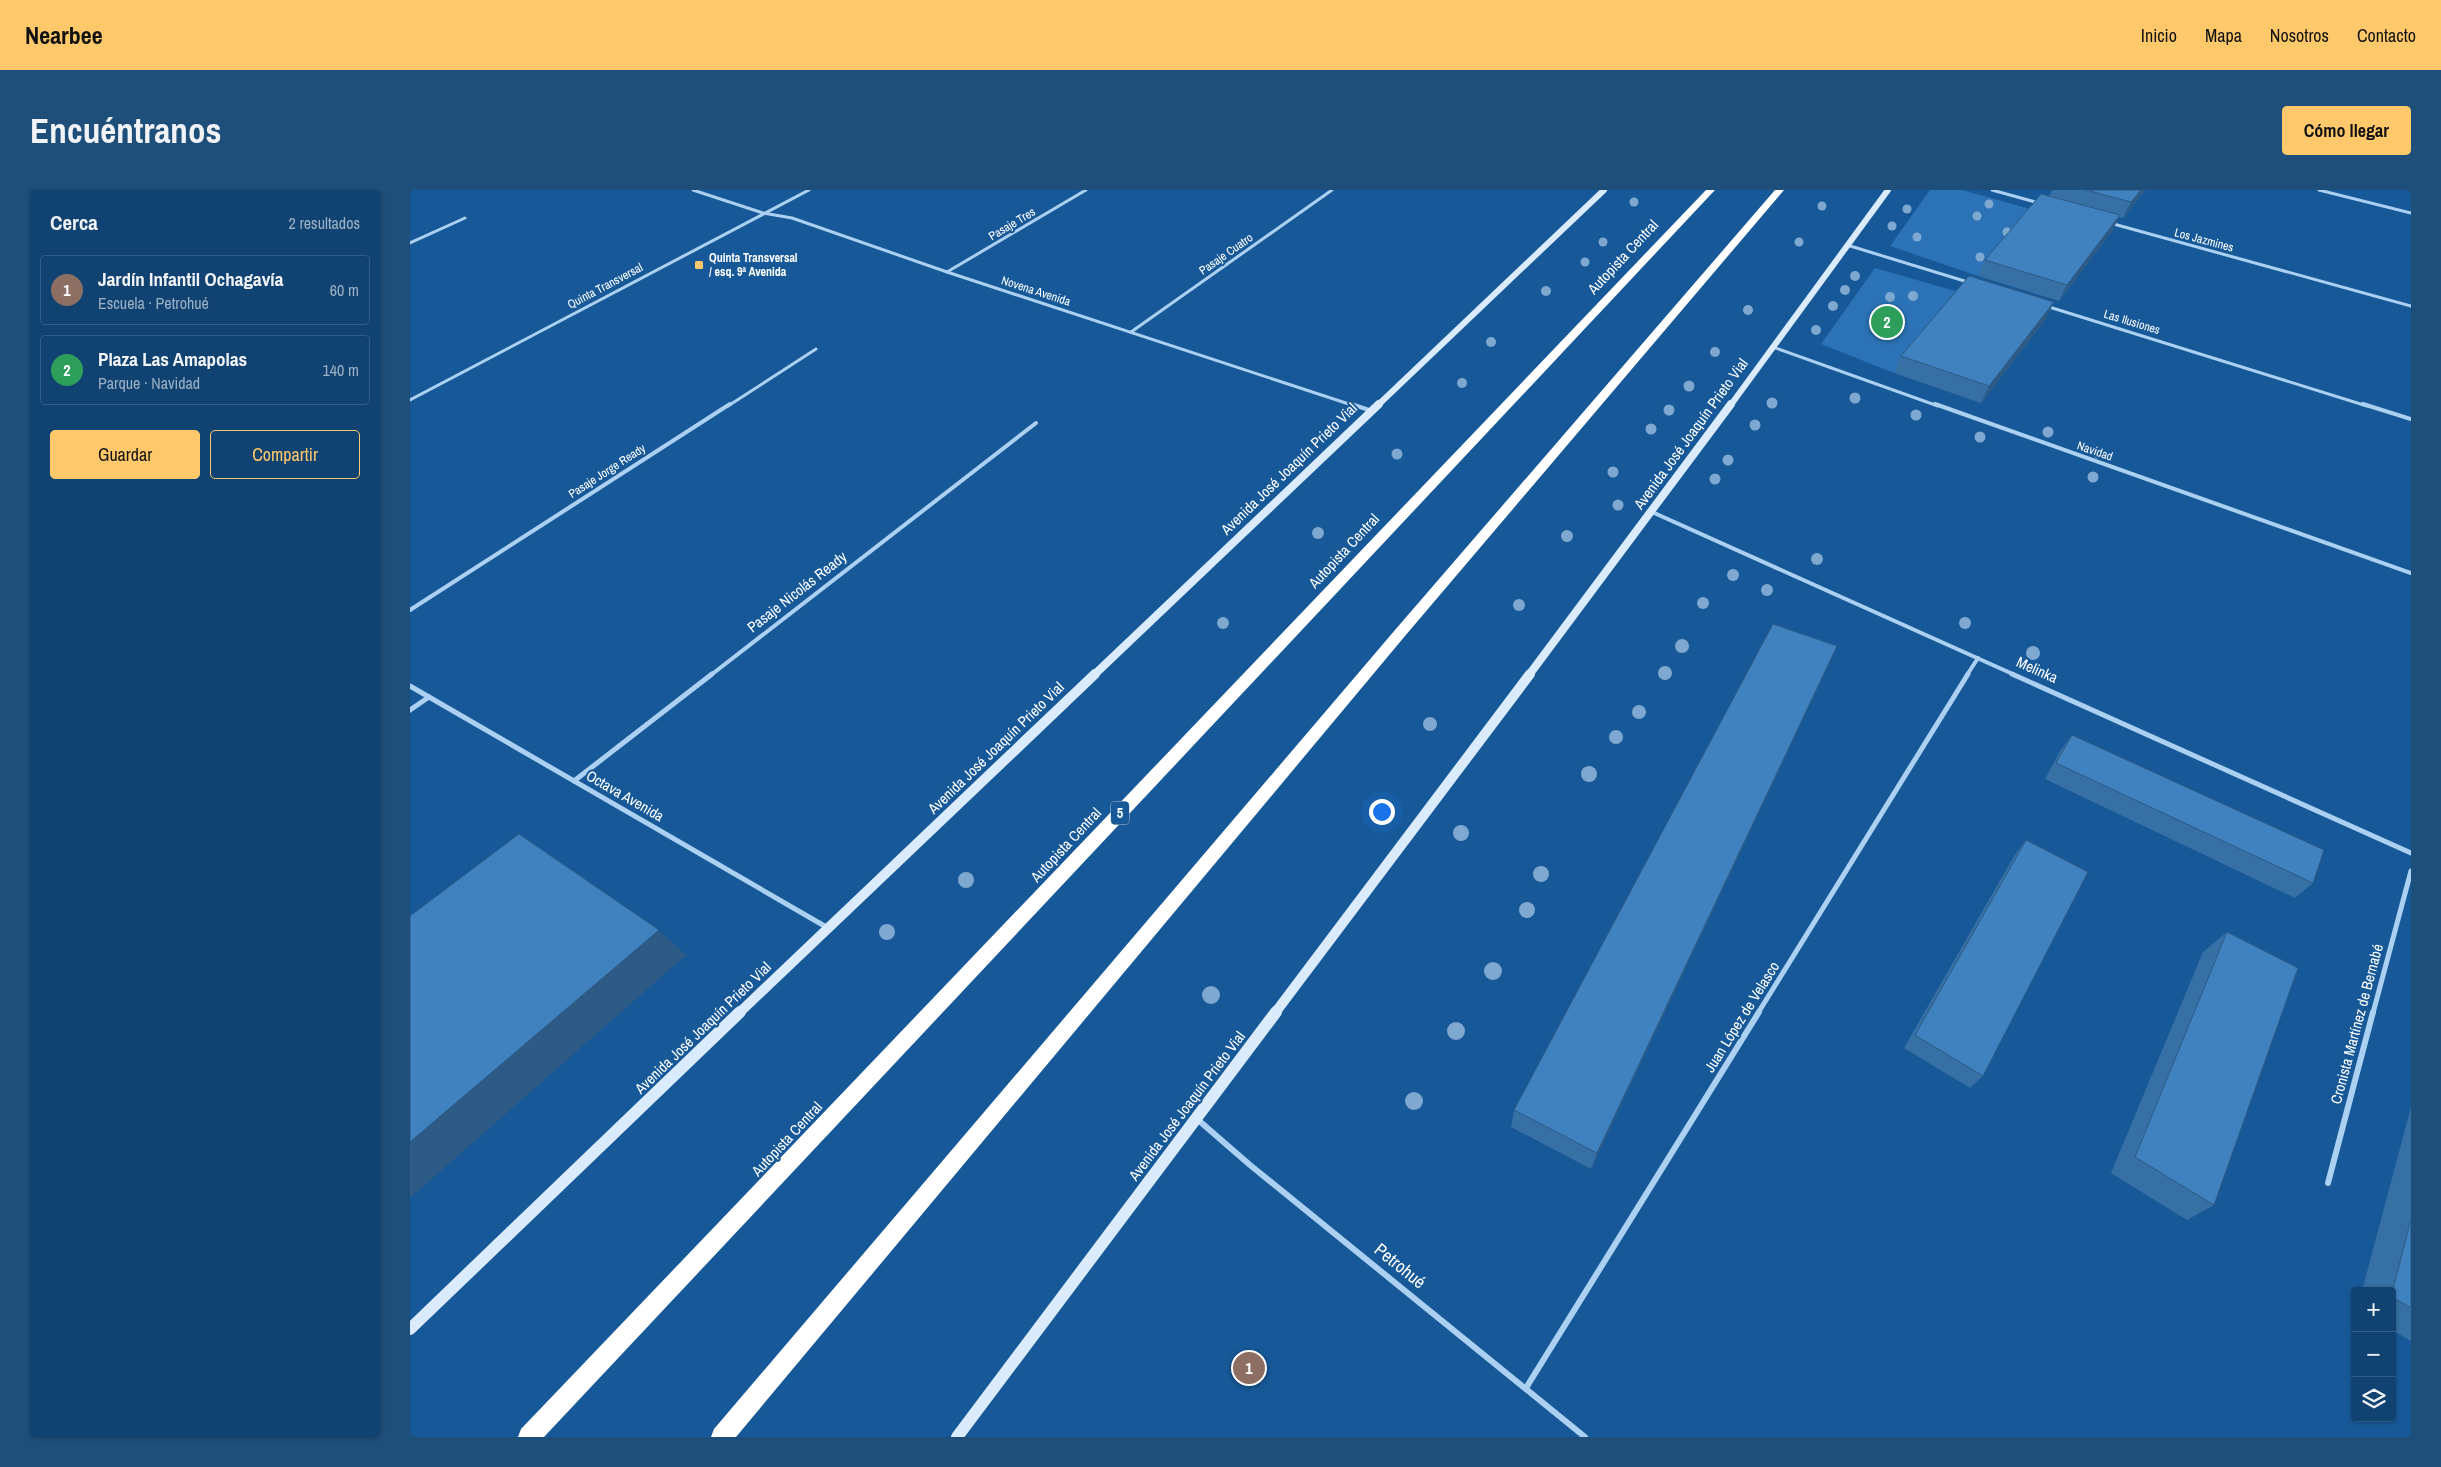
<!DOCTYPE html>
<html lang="es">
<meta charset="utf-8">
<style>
body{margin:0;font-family:"Archivo Narrow",sans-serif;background:#1e4e7a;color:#f1f3f6}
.controls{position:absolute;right:15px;bottom:15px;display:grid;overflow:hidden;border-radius:5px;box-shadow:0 1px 4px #0004}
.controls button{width:45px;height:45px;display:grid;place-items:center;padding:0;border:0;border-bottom:1px solid #305c84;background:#114372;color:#f1f3f6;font:25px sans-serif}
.you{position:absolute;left:971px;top:621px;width:18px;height:18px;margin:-12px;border:4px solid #fff;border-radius:50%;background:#1a73e8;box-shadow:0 0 0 8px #1a73e833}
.badge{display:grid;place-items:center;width:32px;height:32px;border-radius:50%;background:#ffc96b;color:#fff;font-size:16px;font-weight:700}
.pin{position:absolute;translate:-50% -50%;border:2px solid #fff;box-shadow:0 1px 5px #0006}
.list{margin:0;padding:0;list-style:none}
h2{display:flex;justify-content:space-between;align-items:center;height:65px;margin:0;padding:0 20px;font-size:21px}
h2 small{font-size:16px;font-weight:400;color:#9cb0c4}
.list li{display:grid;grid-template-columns:32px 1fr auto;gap:15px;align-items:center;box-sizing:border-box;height:70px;margin:0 10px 10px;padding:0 10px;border:1px solid #305c84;border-radius:5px}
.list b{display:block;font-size:19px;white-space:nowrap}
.list p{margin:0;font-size:16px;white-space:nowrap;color:#9cb0c4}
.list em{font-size:16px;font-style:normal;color:#9cb0c4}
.actions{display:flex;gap:10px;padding:15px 20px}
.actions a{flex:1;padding:11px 0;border:1px solid #ffc96b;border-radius:5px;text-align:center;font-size:18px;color:#ffc96b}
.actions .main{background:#ffc96b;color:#111}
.icon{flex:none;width:28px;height:28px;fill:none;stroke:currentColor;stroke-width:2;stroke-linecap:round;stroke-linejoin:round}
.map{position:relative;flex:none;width:2001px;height:1247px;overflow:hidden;border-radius:5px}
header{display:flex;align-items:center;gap:30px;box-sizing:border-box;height:70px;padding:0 25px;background:#ffc96b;color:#111}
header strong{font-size:24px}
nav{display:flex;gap:28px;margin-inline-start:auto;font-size:18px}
.intro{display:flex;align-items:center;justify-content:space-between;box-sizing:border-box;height:120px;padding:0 30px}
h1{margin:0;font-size:35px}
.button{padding:12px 22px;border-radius:5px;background:#ffc96b;color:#111;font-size:18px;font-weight:700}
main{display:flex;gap:30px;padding:0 30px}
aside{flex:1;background:#114372;border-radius:5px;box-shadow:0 1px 4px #0004}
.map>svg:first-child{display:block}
.green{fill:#2b73b6}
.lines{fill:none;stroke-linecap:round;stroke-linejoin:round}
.street-far3{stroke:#abd0f1;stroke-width:3}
.street-far2{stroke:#abd0f1;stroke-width:4}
.street-far1{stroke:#abd0f1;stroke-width:5}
.street{stroke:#abd0f1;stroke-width:6}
.secondary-far3{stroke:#d9ebfc;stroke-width:6}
.secondary-far2{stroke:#d9ebfc;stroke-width:8}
.secondary-far1{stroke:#d9ebfc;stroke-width:10}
.secondary{stroke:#d9ebfc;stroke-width:12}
.highway{fill:#fff;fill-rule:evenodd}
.tree{fill:#7ea8cf}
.wall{fill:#3770a4}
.shaded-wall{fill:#2d5b86}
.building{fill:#4082bf;stroke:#2d5b86}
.poi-dot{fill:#ffc96b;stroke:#175998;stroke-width:2}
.labels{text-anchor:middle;stroke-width:4;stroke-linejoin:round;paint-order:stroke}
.far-street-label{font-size:12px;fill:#fff;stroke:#175998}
.far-poi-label{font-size:12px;font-weight:bold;fill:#fff;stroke:#175998;text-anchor:start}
.shield{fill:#175998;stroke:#b9cde0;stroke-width:1}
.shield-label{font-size:14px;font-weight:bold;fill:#fff}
.street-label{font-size:15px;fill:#fff;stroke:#175998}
.near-street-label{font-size:18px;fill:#fff;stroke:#175998}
</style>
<header>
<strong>Nearbee</strong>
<nav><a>Inicio</a><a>Mapa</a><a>Nosotros</a><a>Contacto</a></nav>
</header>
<div class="intro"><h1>Encuéntranos</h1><a class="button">Cómo llegar</a></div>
<main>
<aside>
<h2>Cerca<small>2 resultados</small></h2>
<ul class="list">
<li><span class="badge" style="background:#8d6e63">1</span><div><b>Jardín Infantil Ochagavía</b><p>Escuela · Petrohué</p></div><em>60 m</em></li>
<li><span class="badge" style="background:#2e9e5b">2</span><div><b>Plaza Las Amapolas</b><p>Parque · Navidad</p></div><em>140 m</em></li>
</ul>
<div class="actions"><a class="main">Guardar</a><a>Compartir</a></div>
</aside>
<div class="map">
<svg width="2001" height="1247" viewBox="0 0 2001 1247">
<rect width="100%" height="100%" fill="#175998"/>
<g class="green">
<polygon points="1520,0 1552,0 1624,20 1568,86 1480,56"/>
<polygon points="1465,78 1552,103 1484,183 1411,154"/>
</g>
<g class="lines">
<g class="street-far3">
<polyline points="283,0 353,23 382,28 537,82 945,216"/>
<polyline points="1582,0 1629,13"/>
<polyline points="1909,0 2001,23"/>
<polyline points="1700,33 2001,116"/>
<polyline points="0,53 55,28"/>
<polyline points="1437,55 1561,93"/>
<polyline points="537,82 676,0"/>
<polyline points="1636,116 1957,216"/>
<polyline points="721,142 922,0"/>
<polyline points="1363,157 1528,216"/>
<polyline points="0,210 399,0"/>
<polyline points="318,216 406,159"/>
</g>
<g class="street-far2">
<polyline points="941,214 962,221"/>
<polyline points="1525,214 2001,383"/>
<polyline points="1953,214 2001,229"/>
<polyline points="1242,322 1605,485"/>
<polyline points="0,420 320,214"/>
<polyline points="301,485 626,233"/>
<polyline points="1557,485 1568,468"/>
</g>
<g class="street-far1">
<polyline points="1602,484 2001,663"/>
<polyline points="0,496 418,738"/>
<polyline points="0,520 19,507"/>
<polyline points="164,591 302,484"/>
<polyline points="1348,823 1558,484"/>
<polyline points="1963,823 2001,681"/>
</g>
<g class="street">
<polyline points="787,929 840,975 1175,1247"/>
<polyline points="1918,993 1963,822"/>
<polyline points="1116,1198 1349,822"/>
</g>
<g class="secondary-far3">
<polyline points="967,216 1194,0"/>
<polyline points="1320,216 1478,0"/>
</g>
<g class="secondary-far2">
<polyline points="684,485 969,214"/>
<polyline points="1119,485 1321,214"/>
</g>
<g class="secondary-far1">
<polyline points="329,823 685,484"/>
<polyline points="865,823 1120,484"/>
</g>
<g class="secondary">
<polyline points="0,1139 330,822"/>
<polyline points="547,1247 866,822"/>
</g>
<g class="highway">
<polygon points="1296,0 1305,0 134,1247 108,1247 111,1239"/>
<polygon points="1365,0 1374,0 995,446 326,1247 301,1247 304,1239 985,440"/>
</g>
</g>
<g class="tree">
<circle cx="1224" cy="12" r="4.5"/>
<circle cx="1579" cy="14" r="4.5"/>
<circle cx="1412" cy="16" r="4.5"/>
<circle cx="1497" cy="19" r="4.5"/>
<circle cx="1567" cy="26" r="4.5"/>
<circle cx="1482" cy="36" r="4.5"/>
<circle cx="1597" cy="42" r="4.5"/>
<circle cx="1507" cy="47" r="4.5"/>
<circle cx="1193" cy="52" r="4.5"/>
<circle cx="1389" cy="52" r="4.5"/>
<circle cx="1570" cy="67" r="4.5"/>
<circle cx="1175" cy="72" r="4.5"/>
<circle cx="1445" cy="86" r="5"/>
<circle cx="1435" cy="100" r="5"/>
<circle cx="1136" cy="101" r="5"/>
<circle cx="1503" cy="106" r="5"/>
<circle cx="1480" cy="107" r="5"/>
<circle cx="1423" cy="116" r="5"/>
<circle cx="1338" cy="120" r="5"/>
<circle cx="1406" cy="140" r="5"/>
<circle cx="1081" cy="152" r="5"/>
<circle cx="1305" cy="162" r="5"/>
<circle cx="1052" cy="193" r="5"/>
<circle cx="1279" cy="196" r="5.5"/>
<circle cx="1445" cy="208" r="5.5"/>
<circle cx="1362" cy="213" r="5.5"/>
<circle cx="1259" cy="220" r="5.5"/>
<circle cx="1506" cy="225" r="5.5"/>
<circle cx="1345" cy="235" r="5.5"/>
<circle cx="1241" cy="239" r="5.5"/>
<circle cx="1638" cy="242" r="5.5"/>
<circle cx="1570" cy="247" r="5.5"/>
<circle cx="1688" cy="263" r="5.5"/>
<circle cx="987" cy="264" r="5.5"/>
<circle cx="1318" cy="270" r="5.5"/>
<circle cx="1203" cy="282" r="5.5"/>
<circle cx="1683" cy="287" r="5.5"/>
<circle cx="1305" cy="289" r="5.5"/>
<circle cx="1208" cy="315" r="5.5"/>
<circle cx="908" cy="343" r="6"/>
<circle cx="1157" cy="346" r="6"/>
<circle cx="1407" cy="369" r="6"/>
<circle cx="1323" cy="385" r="6"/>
<circle cx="1357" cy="400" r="6"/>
<circle cx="1293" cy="413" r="6"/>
<circle cx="1109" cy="415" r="6"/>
<circle cx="813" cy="433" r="6"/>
<circle cx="1555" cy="433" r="6"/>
<circle cx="1272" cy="456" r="7"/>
<circle cx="1623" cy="463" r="7"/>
<circle cx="1255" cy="483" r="7"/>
<circle cx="1229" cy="522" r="7"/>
<circle cx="1020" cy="534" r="7"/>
<circle cx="1206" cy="547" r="7"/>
<circle cx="1179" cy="584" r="8"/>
<circle cx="1051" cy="643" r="8"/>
<circle cx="1131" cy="684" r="8"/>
<circle cx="556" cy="690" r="8"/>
<circle cx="1117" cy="720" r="8"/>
<circle cx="477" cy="742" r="8"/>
<circle cx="1083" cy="781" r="9"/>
<circle cx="801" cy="805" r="9"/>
<circle cx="1046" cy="841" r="9"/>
<circle cx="1004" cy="911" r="9"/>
</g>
<g class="wall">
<polygon points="1642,0 1735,0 1713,28 1709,27 1702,41 1649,111 1568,86 1575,70 1639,6"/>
<polygon points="1636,129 1571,213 1484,183 1491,166"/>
<polygon points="1416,480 1181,979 1101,937 1104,920"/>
<polygon points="1662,545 1903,693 1885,708 1635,589 1650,561"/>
<polygon points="1616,650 1573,886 1560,898 1494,858 1604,666"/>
<polygon points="1817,742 1804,1015 1777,1030 1701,983 1793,762"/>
<polygon points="2001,917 2001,1151 1982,1140 1982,1101 1952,1101"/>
</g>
<g class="shaded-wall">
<polygon points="1731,0 1735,0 1713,28 1721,12"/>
<polygon points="1710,25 1702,41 1649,111 1657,95"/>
<polygon points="1644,112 1636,129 1571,213 1579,196"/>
<polygon points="1427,456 1416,480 1181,979 1187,963"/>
<polygon points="249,740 276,765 0,1008 0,952"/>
</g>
<g class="building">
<polygon points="1676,0 1731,0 1721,12"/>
<polygon points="1631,4 1710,25 1657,95 1575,70"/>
<polygon points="1559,86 1644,112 1579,196 1491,166"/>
<polygon points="1363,434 1427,456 1187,963 1104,920"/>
<polygon points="1662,545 1914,660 1903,693 1646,573"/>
<polygon points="109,644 249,740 0,952 0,726"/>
<polygon points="1616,650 1678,682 1573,886 1505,845"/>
<polygon points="1817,742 1888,778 1804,1015 1725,967"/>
<polygon points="2001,1029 2001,1118 1982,1107 1982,1103"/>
</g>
<rect class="poi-dot" x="284" y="70" width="10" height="10" rx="2.5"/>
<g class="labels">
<g class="far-street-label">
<text transform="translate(602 34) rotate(-31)" y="4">Pasaje Tres</text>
<text transform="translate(1794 50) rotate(15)" y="4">Los Jazmines</text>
<text transform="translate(816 64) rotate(-35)" y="4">Pasaje Cuatro</text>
<text transform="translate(195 96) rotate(-28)" y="4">Quinta Transversal</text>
<text transform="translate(626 101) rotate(18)" y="4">Novena Avenida</text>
<text transform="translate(1722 132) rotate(17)" y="4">Las Ilusiones</text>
<text transform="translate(1685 261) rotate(19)" y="4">Navidad</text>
<text transform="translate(197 281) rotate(-33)" y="4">Pasaje Jorge Ready</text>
</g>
<g class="far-poi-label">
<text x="299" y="72">Quinta Transversal<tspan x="299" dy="14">/ esq. 9ª Avenida</tspan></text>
</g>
<rect class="shield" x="701" y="611.5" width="18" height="23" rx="4"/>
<g class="shield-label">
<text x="710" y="628">5</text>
</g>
<g class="street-label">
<text transform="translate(1213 67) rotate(-47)" y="5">Autopista Central</text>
<text transform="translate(1281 244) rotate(-54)" y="5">Avenida José Joaquín Prieto Vial</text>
<text transform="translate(879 279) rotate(-44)" y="5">Avenida José Joaquín Prieto Vial</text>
<text transform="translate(934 361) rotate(-47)" y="5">Autopista Central</text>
<text transform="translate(387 402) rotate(-38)" y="5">Pasaje Nicolás Ready</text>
<text transform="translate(1627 480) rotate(24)" y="5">Melinka</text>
<text transform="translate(586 558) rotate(-44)" y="5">Avenida José Joaquín Prieto Vial</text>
<text transform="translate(215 606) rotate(30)" y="5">Octava Avenida</text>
<text transform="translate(656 655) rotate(-47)" y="5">Autopista Central</text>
<text transform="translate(1332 827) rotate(-58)" y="5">Juan López de Velasco</text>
<text transform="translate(1947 834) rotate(-75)" y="5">Cronista Martínez de Bernabé</text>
<text transform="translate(293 838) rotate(-44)" y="5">Avenida José Joaquín Prieto Vial</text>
<text transform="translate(777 916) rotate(-53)" y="5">Avenida José Joaquín Prieto Vial</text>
<text transform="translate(377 949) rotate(-47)" y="5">Autopista Central</text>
</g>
<g class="near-street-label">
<text transform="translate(990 1076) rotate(39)" y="6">Petrohué</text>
</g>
</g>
</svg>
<div class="controls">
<button>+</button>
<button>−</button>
<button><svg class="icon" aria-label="layers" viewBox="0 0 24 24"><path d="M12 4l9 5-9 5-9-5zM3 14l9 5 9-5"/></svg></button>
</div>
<div class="you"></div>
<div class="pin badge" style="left:839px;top:1178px;background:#8d6e63">1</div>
<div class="pin badge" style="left:1477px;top:132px;background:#2e9e5b">2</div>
</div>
</main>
